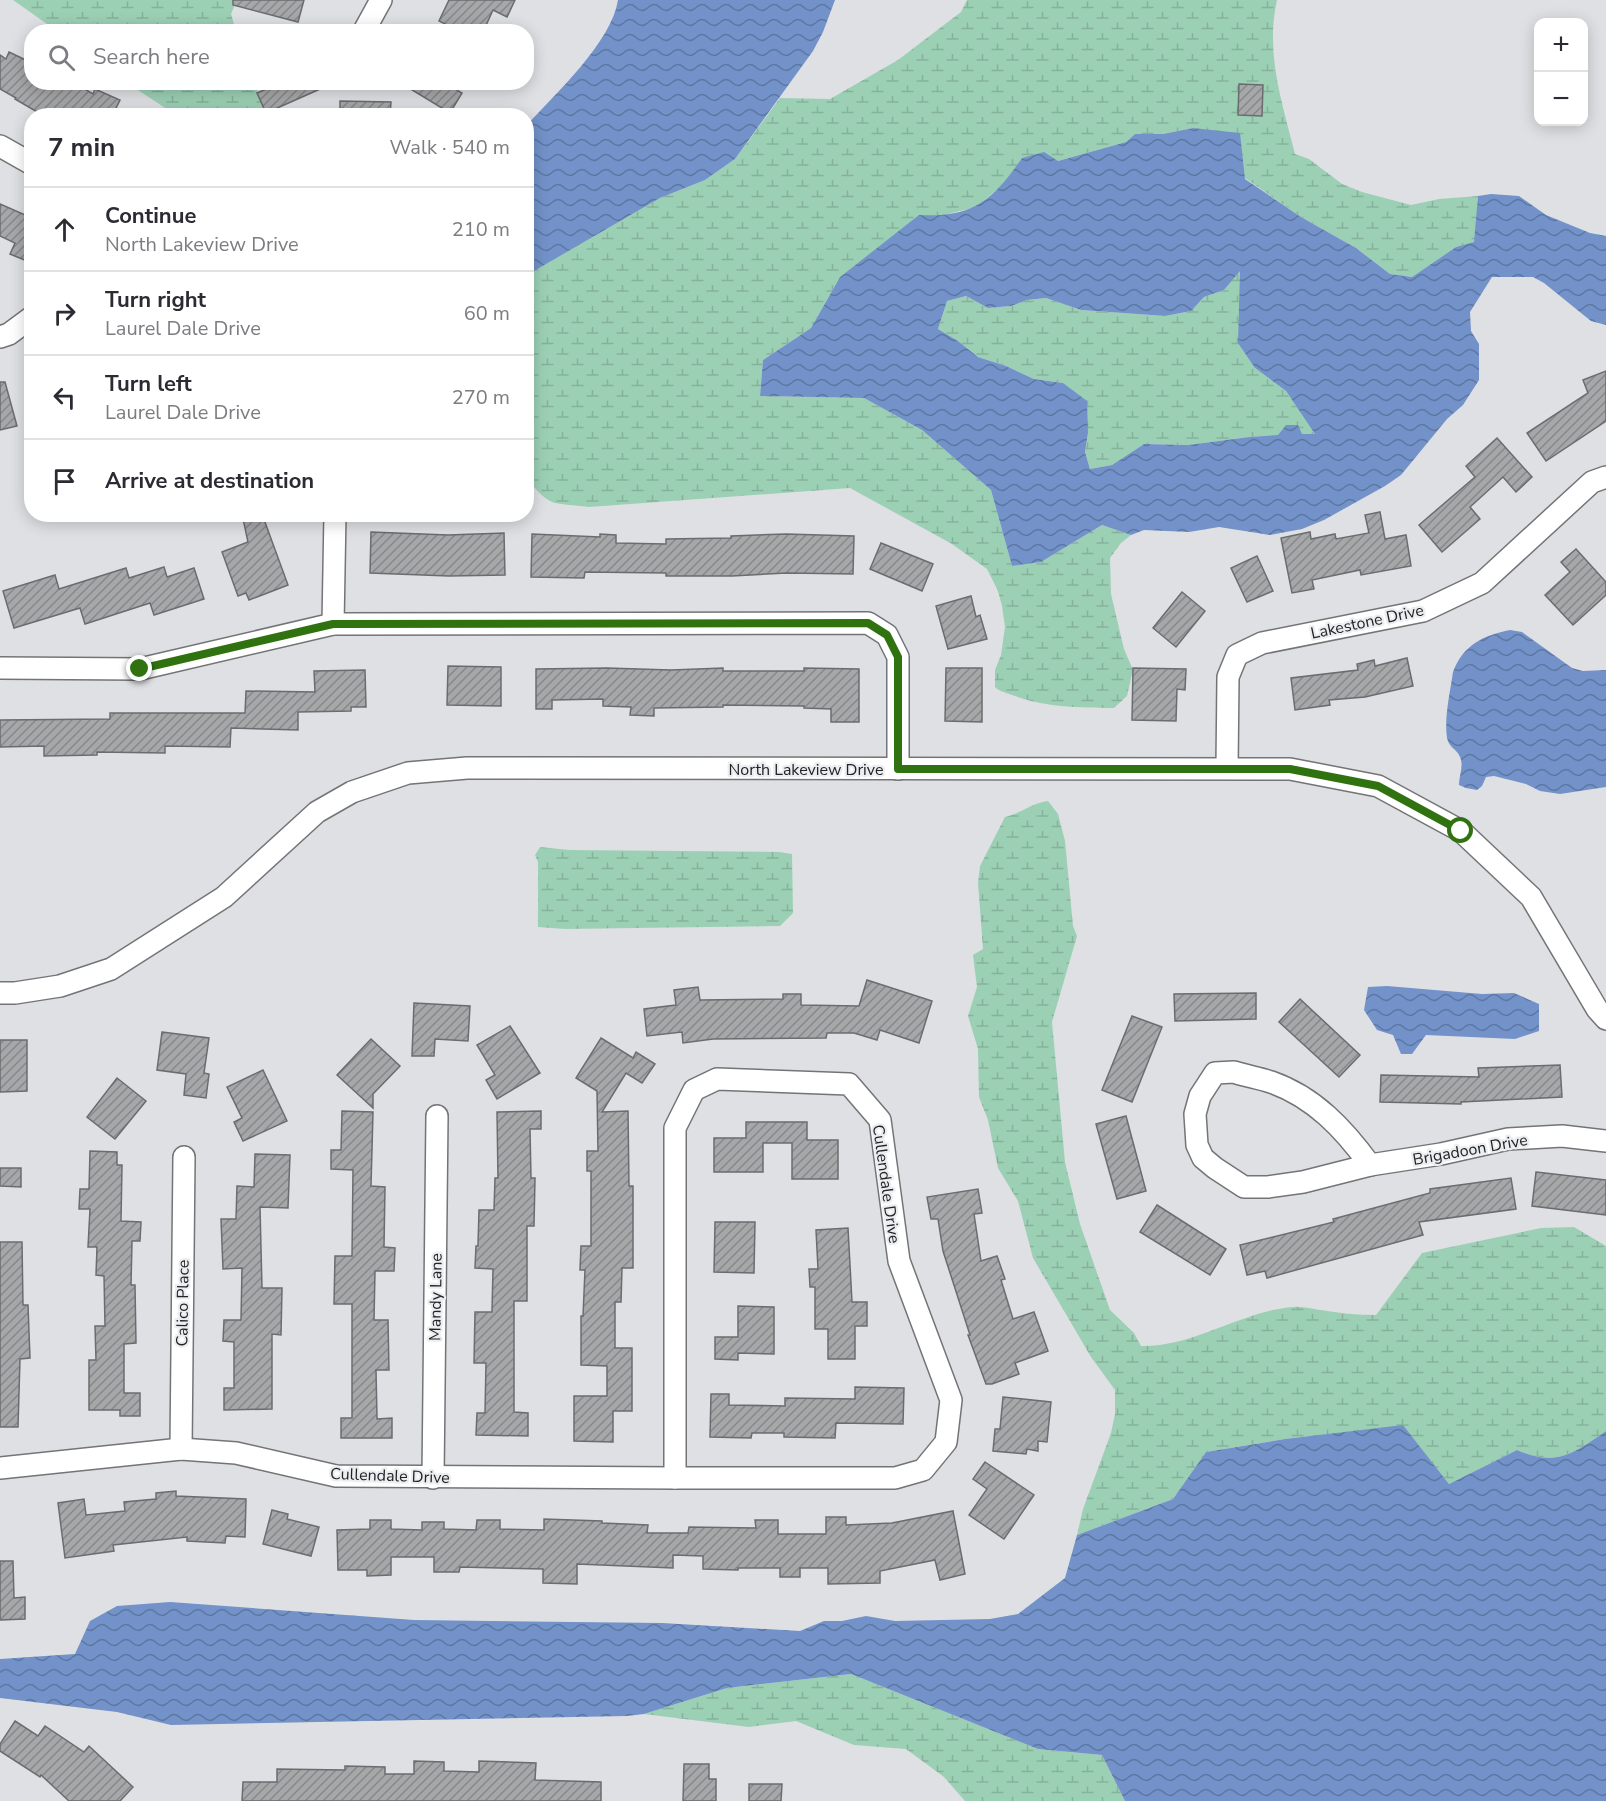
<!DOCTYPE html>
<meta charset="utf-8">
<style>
body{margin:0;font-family:"Nunito Sans",sans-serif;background:#f7f7f7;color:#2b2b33}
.controls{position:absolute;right:18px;top:18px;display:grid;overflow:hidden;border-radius:12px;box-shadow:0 3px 15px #0003}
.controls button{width:54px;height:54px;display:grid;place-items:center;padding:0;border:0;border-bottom:2px solid #e1e1e2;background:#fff;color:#2b2b33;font:30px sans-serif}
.stop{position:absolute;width:18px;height:18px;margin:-14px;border:4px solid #2f720f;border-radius:50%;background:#fff}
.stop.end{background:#2f720f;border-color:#fff;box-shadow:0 2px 6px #0008}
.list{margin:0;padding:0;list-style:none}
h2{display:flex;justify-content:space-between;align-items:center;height:78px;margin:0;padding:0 24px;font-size:26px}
h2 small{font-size:20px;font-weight:400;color:#7c7c81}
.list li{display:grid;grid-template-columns:39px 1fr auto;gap:18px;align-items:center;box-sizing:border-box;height:84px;padding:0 24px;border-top:2px solid #e1e1e2}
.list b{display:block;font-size:22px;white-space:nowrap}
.list p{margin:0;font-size:20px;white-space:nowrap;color:#7c7c81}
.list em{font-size:20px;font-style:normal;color:#7c7c81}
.icon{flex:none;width:33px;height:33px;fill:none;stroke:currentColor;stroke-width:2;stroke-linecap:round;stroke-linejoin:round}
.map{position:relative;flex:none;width:1606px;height:1801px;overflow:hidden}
.search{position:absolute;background:#fff;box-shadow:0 3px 15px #0003;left:24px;top:24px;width:510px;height:66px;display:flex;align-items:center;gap:15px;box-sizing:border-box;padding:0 21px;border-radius:24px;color:#7c7c81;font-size:22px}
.panel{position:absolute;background:#fff;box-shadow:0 3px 15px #0003;left:24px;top:108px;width:510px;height:414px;border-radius:24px}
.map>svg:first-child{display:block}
.wetland{fill:url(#wetland-marsh)}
.water{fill:url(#water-waves);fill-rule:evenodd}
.building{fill:url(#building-hatch);stroke:#6b6c6f;stroke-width:1.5}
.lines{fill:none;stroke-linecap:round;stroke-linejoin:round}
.minor-casing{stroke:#737477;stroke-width:24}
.minor{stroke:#fff;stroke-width:21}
.route{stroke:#2f720f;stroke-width:8}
.labels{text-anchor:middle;stroke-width:4.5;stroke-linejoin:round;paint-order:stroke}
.street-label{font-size:16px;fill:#222323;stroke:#ecedf0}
</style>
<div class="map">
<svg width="1606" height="1801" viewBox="0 0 1606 1801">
<defs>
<pattern id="wetland-marsh" width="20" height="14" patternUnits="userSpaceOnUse" patternTransform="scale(1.5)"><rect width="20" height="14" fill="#9cd0b5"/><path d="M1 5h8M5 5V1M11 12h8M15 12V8" fill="none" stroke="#86b29b"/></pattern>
<pattern id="water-waves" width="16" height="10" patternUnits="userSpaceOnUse" patternTransform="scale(1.5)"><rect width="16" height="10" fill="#7292c9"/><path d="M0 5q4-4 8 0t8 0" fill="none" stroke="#5d77a3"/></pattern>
<pattern id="building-hatch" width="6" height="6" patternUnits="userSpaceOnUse" patternTransform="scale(1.5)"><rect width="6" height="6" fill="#a6a7a9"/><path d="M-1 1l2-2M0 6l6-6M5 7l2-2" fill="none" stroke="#878889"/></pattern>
</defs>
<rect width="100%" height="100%" fill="#dfe0e3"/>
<g class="wetland">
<polygon points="13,0 237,0 231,14 236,31 57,31"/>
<path d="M967,0h310c-12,53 5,102 18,154l14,5 33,25 20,8 49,13 28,-6 39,-3 -3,46 -19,5 -44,30 -22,-3 -34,-26 -55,-31 -56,-39 -52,-50 -30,6h-28l-9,8 -68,19 -36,-3 -17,25 -29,24 -36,9h-21l-79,61 -29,51 -48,32 -3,36 104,2 58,32 69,60 21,76 29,-4 61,-37 29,10 -10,8 -11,15 1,36 13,55 9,21 -6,26 -13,12c-37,-1 -67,0 -102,-13 -7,-3 -12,-3 -17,-8v-17l6,-15 4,-28 -3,-21 -4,-15 -11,-22 -35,-25 -102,-56 -261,19c-37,-5 -37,2 -62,-28l-1,-204 134,-77 45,-18 30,-21 45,-61 50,1 68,-39 63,-48z"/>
<polygon points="127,83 253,83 264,103 264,115 176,115"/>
<polygon points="1240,270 1240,305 1255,368 1286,391 1316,434 1249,437 1188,445 1144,444 1112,465 1090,469 1085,452 1088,433 1063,383 1034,379 1006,366 978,357 958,341 938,329 947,301 966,296 988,308 1011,306 1027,300 1046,298 1081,310 1165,316 1190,311 1204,297 1224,290"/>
<path d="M1048,801l10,13 7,27 8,85 4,10 -25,86 13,140 15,62 30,86 24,23 7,13c54,1 100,-35 152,-39 9,-1 19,2 27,3 19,3 37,5 56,5l46,-62 119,-25 33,-1 32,19v185c-33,23 -50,36 -89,19l-68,34 -46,-58 -118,13 -79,13 -33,47 -96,36 6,-26 28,-76 4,-19v-24l-24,-33 -58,-99 -15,-57 -20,-33 -10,-48 -9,-23 -1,-48 -10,-33 9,-29 -4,-32 10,-6 -5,-66 2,-17 25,-49c17,-4 27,-14 43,-16z"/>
<polygon points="540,847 569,850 779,852 792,854 793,913 780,926 565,929 538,927 538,862 535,855"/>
<polygon points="851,1674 1038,1749 1102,1755 1125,1801 965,1801 944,1777 906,1749 854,1745 796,1721 749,1727 644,1714 727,1688"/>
</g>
<g class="water">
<path d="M618,0h217l-12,32 -10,19 -78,108 -30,21 -45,18 -133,77v-150c29,-32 84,-82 91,-125z"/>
<path d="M1193,128l47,5 5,46 56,38 55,31 34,26 22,3 44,-30 18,-5 4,-46 13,-2 28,2 27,19 44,18 16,3v89l-15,-4 -47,-38 -11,-6h-41l-22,35 1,19 8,13v36l-16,25 -16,14 -46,56 -16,11 -61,34 -22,9 -32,6 -51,-8 -30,5 -45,-2 -13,5 -29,-10 -61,37 -29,4 -21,-76 -69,-60 -58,-32 -104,-2 3,-36 48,-32 29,-51 79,-62c54,3 74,-15 103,-57l22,-6 14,9 68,-19 9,-8h28zM1240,271l-2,72 17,25 31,23 29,43h-13l-4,-9h-12l-8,10 -29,2 -61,8 -44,-1 -32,21 -22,4 -5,-17 3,-19 -1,-32 -24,-18 -29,-4 -28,-13 -28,-9 -20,-16 -20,-12 9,-28 19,-5 22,12 23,-2 16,-6 19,-2 35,12 84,6 26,-5 13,-14 20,-7z"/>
<path d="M1510,630l12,2 50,36 11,3 23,-1v117l-46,7 -20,-3 -14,-7 -32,-8 -8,1 -4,9 -5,4 -11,-2 -7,-3c0,-10 5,-19 1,-28 -3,-8 -11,-9 -13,-19 -3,-20 3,-45 6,-66 10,-27 31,-37 57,-42z"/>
<polygon points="1387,986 1482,994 1514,993 1539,1004 1539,1031 1515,1039 1426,1035 1412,1054 1401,1054 1393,1035 1377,1030 1364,1010 1368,987"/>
<path d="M1403,1425l46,59 68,-34c39,17 56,4 89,-19v370h-481l-23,-46 -64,-6 -187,-75 -124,14 -83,26 -17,2 -456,9 -54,-13 -117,-14v-39l75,-5 15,-33 27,-15 53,-4 244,18 248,3 138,8 24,-10h18l24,-5 29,5 95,-2 28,-5 47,-36 12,-43 96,-36 33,-47 79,-13z"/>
</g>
<g class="building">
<polygon points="233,0 304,0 298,22 233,5"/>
<polygon points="449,0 515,0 507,17 493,10 483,32 461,32 439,21"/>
<polygon points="9,52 32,63 32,82 73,82 93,94 95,89 120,100 112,116 44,116 15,99 16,98 0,89 0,55 6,59"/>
<polygon points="266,82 336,82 266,113 257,93 269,88"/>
<polygon points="399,82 459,82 455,89 462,93 450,113"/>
<polygon points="1239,84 1263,85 1262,116 1238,115"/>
<polygon points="340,101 391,102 390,116 340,116"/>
<polygon points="0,204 32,218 32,250 27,261 10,254 15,243 0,236"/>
<polygon points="1606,371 1606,421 1546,461 1527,433 1588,393 1583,380"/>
<polygon points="0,382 5,382 17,426 0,430"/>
<polygon points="1497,438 1532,477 1516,492 1503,477 1470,507 1480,519 1442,552 1419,525 1475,477 1466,466"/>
<polygon points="1380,512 1385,539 1406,535 1411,566 1361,575 1360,570 1312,580 1314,589 1292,593 1281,538 1310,532 1311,539 1335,534 1336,539 1369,533 1365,515"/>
<polygon points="242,514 262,514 288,585 249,600 246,593 238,596 222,552 248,542"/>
<polygon points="371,532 448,535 504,533 505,575 449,576 370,573"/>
<polygon points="532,534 600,537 600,534 616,535 616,543 666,544 666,539 731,538 731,536 786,534 854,536 853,574 787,573 732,576 666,576 666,573 585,572 584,578 531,577"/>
<polygon points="881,543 933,564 922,591 870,569"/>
<polygon points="1576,549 1606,582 1606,595 1573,625 1545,595 1570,572 1561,562"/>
<polygon points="1257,556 1273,591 1247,602 1231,568"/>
<polygon points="164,567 167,577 194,568 204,599 154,615 150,603 85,624 80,608 14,628 3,591 55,575 59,589 126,568 129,578"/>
<polygon points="1182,592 1205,611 1176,647 1153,628"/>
<polygon points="971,596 976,617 980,615 987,639 948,649 936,606"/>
<polygon points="1407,658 1413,686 1365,697 1329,700 1330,705 1295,710 1291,678 1358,670 1357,664 1374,660 1375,666"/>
<polygon points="448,666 501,667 501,706 447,705"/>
<polygon points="607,668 671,670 723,668 723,671 804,671 804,668 859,669 859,722 831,722 831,709 804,708 804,706 723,705 723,707 654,708 654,716 630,715 631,707 603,706 603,699 552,700 552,709 536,709 536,669"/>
<polygon points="946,668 982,668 982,722 945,721"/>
<polygon points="1133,668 1186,669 1185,690 1177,689 1176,721 1132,720"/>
<polygon points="365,670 366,707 351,707 351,711 298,712 298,730 231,728 230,747 165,746 165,753 97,752 97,755 44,756 44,746 0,747 0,720 110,719 110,713 245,713 246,691 315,692 314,671"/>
<polygon points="867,980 932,1001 919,1043 880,1030 877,1040 854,1033 827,1033 826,1038 713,1039 683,1043 682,1032 647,1036 644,1009 676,1005 674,990 698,987 700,1000 783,999 783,994 801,994 801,1005 859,1006"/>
<polygon points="1256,993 1256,1019 1175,1021 1174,994"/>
<polygon points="1300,999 1360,1055 1339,1077 1279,1022"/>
<polygon points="414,1003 470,1006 468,1041 435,1039 434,1056 412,1056"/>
<polygon points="1132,1016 1162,1027 1132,1102 1102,1090"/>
<polygon points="510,1026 540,1073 497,1099 486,1080 495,1075 477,1045"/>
<polygon points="162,1032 209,1038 204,1073 209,1074 206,1098 184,1095 186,1074 157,1070"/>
<polygon points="601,1038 633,1058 636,1052 655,1064 642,1083 626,1073 602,1112 628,1111 629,1186 633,1186 633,1268 622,1268 621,1302 615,1302 615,1348 632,1348 632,1411 613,1411 613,1442 574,1441 574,1396 607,1396 607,1366 581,1365 581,1316 583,1316 585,1270 580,1270 581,1246 591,1246 591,1171 587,1171 587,1151 598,1151 597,1091 576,1078"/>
<polygon points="371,1039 400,1066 373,1094 373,1108 337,1075"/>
<polygon points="0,1040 27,1040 27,1091 0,1092"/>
<polygon points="1560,1065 1562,1097 1461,1102 1461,1104 1380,1102 1381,1075 1479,1077 1478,1068"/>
<polygon points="263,1070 287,1121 243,1141 234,1122 242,1118 227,1087"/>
<polygon points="117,1078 146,1101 115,1139 87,1117"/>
<polygon points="342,1111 373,1112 371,1186 385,1187 384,1247 395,1248 394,1271 375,1271 374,1320 388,1320 389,1370 376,1370 377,1419 392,1418 392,1438 341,1438 341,1418 352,1418 352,1304 334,1304 335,1256 352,1256 353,1170 331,1169 331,1150 341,1150"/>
<polygon points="541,1111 541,1129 530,1129 531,1178 535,1178 534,1226 527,1226 527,1301 514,1301 514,1412 528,1413 528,1436 476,1435 477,1413 485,1413 486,1363 474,1363 475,1312 492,1312 493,1269 475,1268 476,1246 478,1246 479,1210 494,1210 495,1178 498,1178 497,1112"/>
<polygon points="1126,1116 1146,1191 1117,1199 1096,1124"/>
<polygon points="746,1122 807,1122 807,1140 838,1140 838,1179 792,1179 792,1143 763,1143 763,1172 714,1172 714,1138 746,1138"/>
<polygon points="90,1151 117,1152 117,1165 122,1165 121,1221 141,1222 140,1241 132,1241 131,1285 135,1285 136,1343 124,1344 124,1393 140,1393 140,1416 120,1416 120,1410 89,1410 89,1360 96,1360 95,1326 105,1326 104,1276 96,1275 97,1247 88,1247 90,1209 79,1209 80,1189 89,1189"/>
<polygon points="255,1154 290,1155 288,1208 260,1207 262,1288 282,1288 281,1335 272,1334 272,1409 224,1410 224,1388 234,1388 234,1342 223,1341 224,1320 241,1320 242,1268 223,1269 221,1219 236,1219 237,1186 254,1187"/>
<polygon points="0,1168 21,1168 21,1187 0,1186"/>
<polygon points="1536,1172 1606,1180 1606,1215 1532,1206"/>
<polygon points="1511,1178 1516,1209 1419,1222 1423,1235 1267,1278 1265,1271 1247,1275 1240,1245 1334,1222 1333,1219 1430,1193 1430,1189"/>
<polygon points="978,1189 982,1213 974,1214 981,1261 997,1256 1005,1279 1001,1280 1013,1319 1034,1312 1048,1351 1015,1363 1019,1374 992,1384 986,1384 968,1335 970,1335 943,1251 938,1219 931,1219 927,1197"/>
<polygon points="1157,1205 1226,1249 1210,1275 1140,1232"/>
<polygon points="715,1222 755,1222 754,1273 714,1272"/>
<polygon points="848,1228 852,1302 867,1302 867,1326 855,1326 855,1359 828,1359 828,1329 815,1329 815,1287 810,1287 809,1269 818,1269 816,1230"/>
<polygon points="0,1242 22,1242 23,1305 28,1305 30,1358 20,1359 18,1427 0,1427"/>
<polygon points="738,1306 774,1307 774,1354 738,1353 738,1360 715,1359 715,1337 738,1337"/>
<polygon points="855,1387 904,1388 903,1424 836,1423 835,1438 784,1437 784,1433 752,1433 751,1438 710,1437 711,1394 729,1394 729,1405 785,1406 785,1398 855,1399"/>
<polygon points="1003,1397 1051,1402 1047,1442 1038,1441 1038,1451 1027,1449 1026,1454 993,1451 995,1429 1000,1429"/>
<polygon points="985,1462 1034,1495 1004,1539 969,1515 987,1489 973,1479"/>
<polygon points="176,1491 176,1496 246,1499 245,1537 226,1536 225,1543 187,1541 187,1537 113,1545 114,1551 65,1558 58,1503 84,1499 86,1515 125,1511 124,1502 156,1499 156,1493"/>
<polygon points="272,1510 288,1514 287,1519 319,1527 311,1556 263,1544"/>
<polygon points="953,1511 965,1574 940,1580 935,1560 880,1571 880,1583 828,1584 828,1568 800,1568 800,1577 780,1577 780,1568 738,1568 738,1570 703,1569 703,1556 673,1555 673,1568 577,1564 577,1584 543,1583 543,1569 460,1567 459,1572 434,1572 434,1557 391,1557 391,1575 367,1576 367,1570 338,1570 337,1530 370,1529 370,1520 391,1520 391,1529 422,1530 422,1522 444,1522 444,1529 476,1530 477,1520 500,1520 500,1529 544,1530 544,1519 602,1521 602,1523 648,1525 647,1533 688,1533 689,1527 756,1528 755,1520 778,1520 778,1534 826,1534 826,1517 846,1517 846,1525 892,1523"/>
<polygon points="0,1561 13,1561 14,1598 25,1597 25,1619 0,1620"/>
<polygon points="15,1721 38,1736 45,1726 84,1752 89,1746 133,1787 120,1801 69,1801 41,1775 40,1777 0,1751 0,1744"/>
<polygon points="414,1761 444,1762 444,1771 479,1772 479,1761 536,1763 535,1780 601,1782 601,1801 242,1801 243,1782 277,1782 277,1769 345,1770 345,1766 385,1767 385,1774 414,1774"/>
<polygon points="684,1764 709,1764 709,1779 716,1779 716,1801 683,1801"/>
<polygon points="749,1784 782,1784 781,1801 749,1801"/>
</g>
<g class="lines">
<g class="minor-casing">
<g id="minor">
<polyline points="364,31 381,0"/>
<polyline points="0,146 32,164"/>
<polyline points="0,337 9,334 32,317"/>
<polyline points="333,624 335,514"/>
<polyline points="0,668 140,669 333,624 868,623 887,635 898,657 898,769"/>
<polyline points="1227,768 1228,677 1237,655 1262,643 1423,611 1482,583 1592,482 1606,477"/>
<polyline points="0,993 15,993 60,986 111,969 224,897 317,812 352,792 408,773 467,768 1290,769 1378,786 1461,831 1531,897 1597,1009 1606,1019"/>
<path d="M1234,1072c12,4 25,6 37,10 43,15 73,47 99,83l-67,17 -35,5h-24l-29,-19 -12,-10 -6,-13 -2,-31 5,-18 15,-23z"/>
<polygon points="717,1079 849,1084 880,1120 899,1261 951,1400 946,1442 923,1470 895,1478 675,1478 675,1128 694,1090"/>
<polyline points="1370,1165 1441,1154 1508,1139 1562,1136 1606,1141"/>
<polyline points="181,1449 184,1157"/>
<polyline points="0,1468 181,1449 236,1453 336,1476 675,1478"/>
<polyline points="433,1478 437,1116"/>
</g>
</g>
<use href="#minor" class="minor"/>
</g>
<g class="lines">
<polyline class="route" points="140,669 333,624 868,623 887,635 898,657 898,769 1290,769 1378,786 1461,831"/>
</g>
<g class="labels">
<g class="street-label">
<text transform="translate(1367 621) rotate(-12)" y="6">Lakestone Drive</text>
<text x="806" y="775">North Lakeview Drive</text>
<text transform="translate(1470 1149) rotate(-10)" y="6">Brigadoon Drive</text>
<text transform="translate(887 1184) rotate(82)" y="6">Cullendale Drive</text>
<text transform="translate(435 1297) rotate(-89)" y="6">Mandy Lane</text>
<text transform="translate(182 1303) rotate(-89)" y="6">Calico Place</text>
<text transform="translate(390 1475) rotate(2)" y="6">Cullendale Drive</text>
</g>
</g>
</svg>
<div class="controls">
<button>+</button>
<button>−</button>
</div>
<div class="stop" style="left:1461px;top:831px"></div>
<div class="stop end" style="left:140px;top:669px"></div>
<div class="search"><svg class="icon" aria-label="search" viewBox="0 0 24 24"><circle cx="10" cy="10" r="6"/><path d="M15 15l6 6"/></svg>Search here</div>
<section class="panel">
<h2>7 min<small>Walk · 540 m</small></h2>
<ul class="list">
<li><svg class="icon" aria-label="ahead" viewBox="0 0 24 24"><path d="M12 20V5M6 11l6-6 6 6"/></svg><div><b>Continue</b><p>North Lakeview Drive</p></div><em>210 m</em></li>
<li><svg class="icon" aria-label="right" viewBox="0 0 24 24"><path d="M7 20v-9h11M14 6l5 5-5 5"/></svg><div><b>Turn right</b><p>Laurel Dale Drive</p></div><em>60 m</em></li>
<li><svg class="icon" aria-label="left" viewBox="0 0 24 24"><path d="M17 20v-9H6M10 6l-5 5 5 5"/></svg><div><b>Turn left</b><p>Laurel Dale Drive</p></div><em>270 m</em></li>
<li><svg class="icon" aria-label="arrive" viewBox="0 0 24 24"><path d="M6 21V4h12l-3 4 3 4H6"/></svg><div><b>Arrive at destination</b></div></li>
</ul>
</section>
</div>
